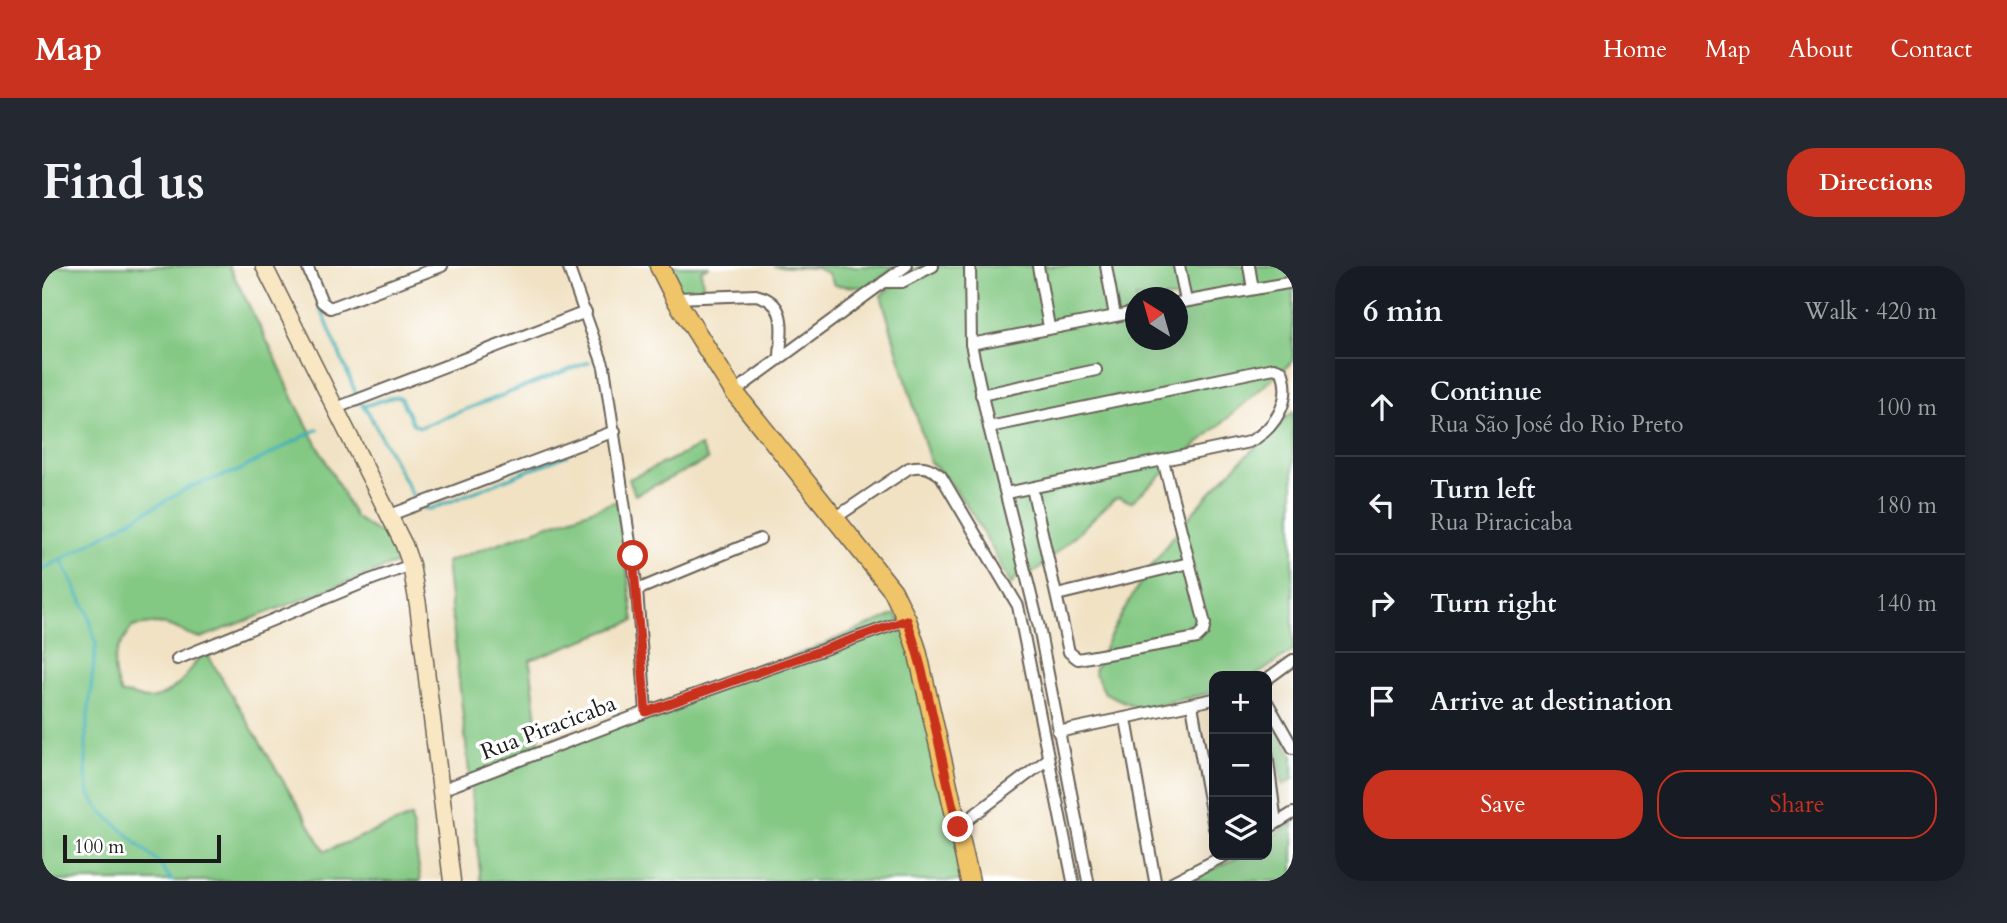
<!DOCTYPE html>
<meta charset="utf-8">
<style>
body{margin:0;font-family:Cardo,serif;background:#242831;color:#f1f3f6}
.controls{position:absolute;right:21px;bottom:21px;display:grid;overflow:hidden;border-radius:14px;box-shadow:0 7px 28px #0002}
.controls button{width:63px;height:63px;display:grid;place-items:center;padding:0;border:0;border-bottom:2px solid #363941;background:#171b24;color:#f1f3f6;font:35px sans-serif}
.compass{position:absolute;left:1083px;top:21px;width:63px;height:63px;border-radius:50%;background:#171b24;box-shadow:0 7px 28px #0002;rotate:323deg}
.scale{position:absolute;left:21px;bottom:18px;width:158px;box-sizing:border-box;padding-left:7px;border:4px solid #1c1c1c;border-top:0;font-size:19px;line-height:24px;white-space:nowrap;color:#1c1c1c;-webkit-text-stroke:5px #fff;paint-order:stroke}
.stop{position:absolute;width:21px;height:21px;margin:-16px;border:5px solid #c8321e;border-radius:50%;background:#fff}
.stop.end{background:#c8321e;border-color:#fff;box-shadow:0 2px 7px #0008}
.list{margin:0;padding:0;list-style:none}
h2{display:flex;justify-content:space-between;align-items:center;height:91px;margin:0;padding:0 28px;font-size:30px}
h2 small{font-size:23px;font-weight:400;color:#9ea1a6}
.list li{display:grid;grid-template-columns:46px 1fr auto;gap:21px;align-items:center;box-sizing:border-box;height:98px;padding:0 28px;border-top:2px solid #363941}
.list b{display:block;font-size:26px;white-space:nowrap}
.list p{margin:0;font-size:23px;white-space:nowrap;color:#9ea1a6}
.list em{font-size:23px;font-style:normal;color:#9ea1a6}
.actions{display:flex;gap:14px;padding:21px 28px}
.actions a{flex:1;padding:16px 0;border:2px solid #c8321e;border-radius:28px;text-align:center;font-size:24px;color:#c8321e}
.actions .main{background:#c8321e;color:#fff}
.icon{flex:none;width:38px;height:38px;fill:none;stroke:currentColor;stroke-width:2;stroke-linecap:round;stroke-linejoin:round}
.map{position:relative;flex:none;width:1251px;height:615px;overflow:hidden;border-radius:28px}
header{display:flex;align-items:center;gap:42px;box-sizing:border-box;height:98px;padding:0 35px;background:#c8321e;color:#fff}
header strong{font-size:33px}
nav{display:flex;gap:38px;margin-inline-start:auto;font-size:24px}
.intro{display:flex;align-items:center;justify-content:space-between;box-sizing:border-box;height:168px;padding:0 42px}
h1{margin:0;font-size:49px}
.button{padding:18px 32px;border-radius:28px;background:#c8321e;color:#fff;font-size:24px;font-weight:700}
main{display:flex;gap:42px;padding:0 42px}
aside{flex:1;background:#171b24;border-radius:28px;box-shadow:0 7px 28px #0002}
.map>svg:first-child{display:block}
.green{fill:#83c883;stroke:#507250;stroke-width:2;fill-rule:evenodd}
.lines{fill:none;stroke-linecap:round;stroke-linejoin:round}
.stream{stroke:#3fb0b6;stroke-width:3.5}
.minor-casing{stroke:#676157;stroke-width:14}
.secondary-casing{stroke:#676157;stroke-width:19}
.primary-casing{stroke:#676157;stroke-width:21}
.minor{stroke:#fff;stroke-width:10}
.secondary{stroke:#f9e7c3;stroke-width:16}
.primary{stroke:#f0c469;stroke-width:18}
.route{stroke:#c8321e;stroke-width:9}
.labels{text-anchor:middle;stroke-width:7;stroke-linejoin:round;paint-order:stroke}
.street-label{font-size:23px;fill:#1c1c1c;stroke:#fff}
</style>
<header>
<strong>Map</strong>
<nav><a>Home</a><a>Map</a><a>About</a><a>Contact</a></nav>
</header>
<div class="intro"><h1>Find us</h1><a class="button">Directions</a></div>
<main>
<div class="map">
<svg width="1251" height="615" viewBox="0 0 1251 615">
<rect width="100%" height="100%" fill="#fff"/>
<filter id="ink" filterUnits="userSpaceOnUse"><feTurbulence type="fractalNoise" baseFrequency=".0143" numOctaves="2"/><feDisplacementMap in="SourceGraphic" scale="14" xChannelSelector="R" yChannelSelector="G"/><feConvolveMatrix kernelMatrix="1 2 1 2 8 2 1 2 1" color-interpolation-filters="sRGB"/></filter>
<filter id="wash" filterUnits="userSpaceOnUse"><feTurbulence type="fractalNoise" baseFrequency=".00686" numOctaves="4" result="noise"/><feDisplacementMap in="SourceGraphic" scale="28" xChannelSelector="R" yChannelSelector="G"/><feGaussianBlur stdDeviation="1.57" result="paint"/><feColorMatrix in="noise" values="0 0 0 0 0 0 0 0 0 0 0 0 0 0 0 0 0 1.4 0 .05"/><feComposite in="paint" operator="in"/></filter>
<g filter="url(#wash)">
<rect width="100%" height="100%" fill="#f1e2c4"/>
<g class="green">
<path d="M0,0h187l48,95 16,37 62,119 22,15 18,-1 5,31 -199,76c-11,-2 -18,-7 -28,-11 -14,-5 -26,-3 -41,0 -18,27 -24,36 -11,67 12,-1 17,5 27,5 16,1 36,-19 44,-31 5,-7 6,-13 14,-16l119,199 86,-34 10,64h-379z"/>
<polygon points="619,0 668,0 659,4 662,28 633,25"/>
<polygon points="731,0 854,0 825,22 793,19 786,7 774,2"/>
<path d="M876,0h375v95l-162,141 -12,-5 -5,2 -76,71 -7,3 -9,-3 -11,15c-21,-41 -47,-93 -81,-123l-49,-167zM1094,32h42v42h-42z"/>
<path d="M1251,146v239l-38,25h-41v16l-74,17 -35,-16 -11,-22c35,-83 84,-148 148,-211 17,-16 32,-33 51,-48z"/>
<polygon points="658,180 666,194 593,229 587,213"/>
<polygon points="575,235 592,355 488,394 498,482 735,397 854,348 878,391 928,615 439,615 404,296"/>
<polygon points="1237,465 1251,490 1251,513 1241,519 1231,467"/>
<polygon points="1251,557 1251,615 1147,615 1200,589 1225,589 1225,573"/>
</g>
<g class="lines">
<g class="stream">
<polyline points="277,38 317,135 326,146 375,237 381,242 389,243 525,189"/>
<path d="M321,140c12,-2 25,-10 37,-9l13,27 7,3 169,-65"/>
<polyline points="19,293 46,347 54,378 44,468 44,506 47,528 57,543 117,597 130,615"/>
<polyline points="0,304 150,220 196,205 276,163"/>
</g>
</g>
</g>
<g filter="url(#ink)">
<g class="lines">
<g class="minor-casing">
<g id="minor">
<polyline points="265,0 280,36 288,42 400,0"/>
<polyline points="526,0 562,101 595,324 604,446"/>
<polyline points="928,0 929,78 947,161 997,361 1046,615"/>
<polyline points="996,0 1007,61"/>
<polyline points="1064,0 1073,50"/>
<polyline points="1137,0 1144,35"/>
<polyline points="1207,0 1211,23"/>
<polyline points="842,16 860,16 891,0"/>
<path d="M633,32l81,-3c33,8 25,35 24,62"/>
<polyline points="1136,37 1251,16"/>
<polyline points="929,78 1094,46"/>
<polyline points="692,126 864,0"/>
<polyline points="939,129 1054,104"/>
<polyline points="294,142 544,46"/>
<path d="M947,161l285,-59 8,3c11,29 -7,58 -33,71l-243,51"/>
<polyline points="990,222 1027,386 1036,393 1155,372 1161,366 1163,358 1121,194"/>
<polyline points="348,249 573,165"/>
<path d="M793,252l74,-50c14,-3 21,-1 32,8l77,130 55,275"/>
<polyline points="595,324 718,273"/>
<polyline points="1015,329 1147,297"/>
<polyline points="135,393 328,314 369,299"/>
<polyline points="1225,413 1251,394"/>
<polyline points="1225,436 1251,482"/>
<polyline points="1150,439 1172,562"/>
<polyline points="1084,453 1113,615"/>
<polyline points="1016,466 1172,433"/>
<polyline points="1225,488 1234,557"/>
<polyline points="399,524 604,446 865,354"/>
<polyline points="916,561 1006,493"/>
<polyline points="1225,563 1251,547"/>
<polyline points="1132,615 1184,589"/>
</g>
</g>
<g class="secondary-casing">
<polyline id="secondary" points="222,0 362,279 369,299 376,339 410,615"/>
</g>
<g class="primary-casing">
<polyline id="primary" points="617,0 633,32 692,126 851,325 865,354 875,384 928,615"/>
</g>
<use href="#minor" class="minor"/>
<use href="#secondary" class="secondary"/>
<use href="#primary" class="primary"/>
</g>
</g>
<g class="lines" filter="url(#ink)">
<path class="route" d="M591,290l13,156 261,-92c23,67 33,138 51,207"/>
</g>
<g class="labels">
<g class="street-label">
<text transform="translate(506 461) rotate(-21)" y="8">Rua Piracicaba</text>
</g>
</g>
</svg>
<div class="controls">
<button>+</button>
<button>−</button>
<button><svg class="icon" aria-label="layers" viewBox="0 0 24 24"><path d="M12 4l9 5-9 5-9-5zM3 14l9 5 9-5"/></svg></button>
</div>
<svg class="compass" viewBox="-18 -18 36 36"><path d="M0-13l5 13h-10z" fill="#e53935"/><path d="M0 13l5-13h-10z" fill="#9ea1a6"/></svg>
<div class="scale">100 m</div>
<div class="stop" style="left:591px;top:290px"></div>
<div class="stop end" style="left:916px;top:561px"></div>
</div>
<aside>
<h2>6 min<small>Walk · 420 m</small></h2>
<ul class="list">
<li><svg class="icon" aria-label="ahead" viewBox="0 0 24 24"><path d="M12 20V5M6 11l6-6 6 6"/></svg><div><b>Continue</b><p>Rua São José do Rio Preto</p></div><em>100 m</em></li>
<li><svg class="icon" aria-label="left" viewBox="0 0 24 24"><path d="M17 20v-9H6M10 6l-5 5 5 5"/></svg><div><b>Turn left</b><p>Rua Piracicaba</p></div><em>180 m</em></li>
<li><svg class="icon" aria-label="right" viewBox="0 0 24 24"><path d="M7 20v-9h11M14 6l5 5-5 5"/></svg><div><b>Turn right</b></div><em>140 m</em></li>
<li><svg class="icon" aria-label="arrive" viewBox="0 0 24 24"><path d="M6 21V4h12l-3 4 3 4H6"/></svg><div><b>Arrive at destination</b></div></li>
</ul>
<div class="actions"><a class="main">Save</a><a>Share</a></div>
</aside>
</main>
